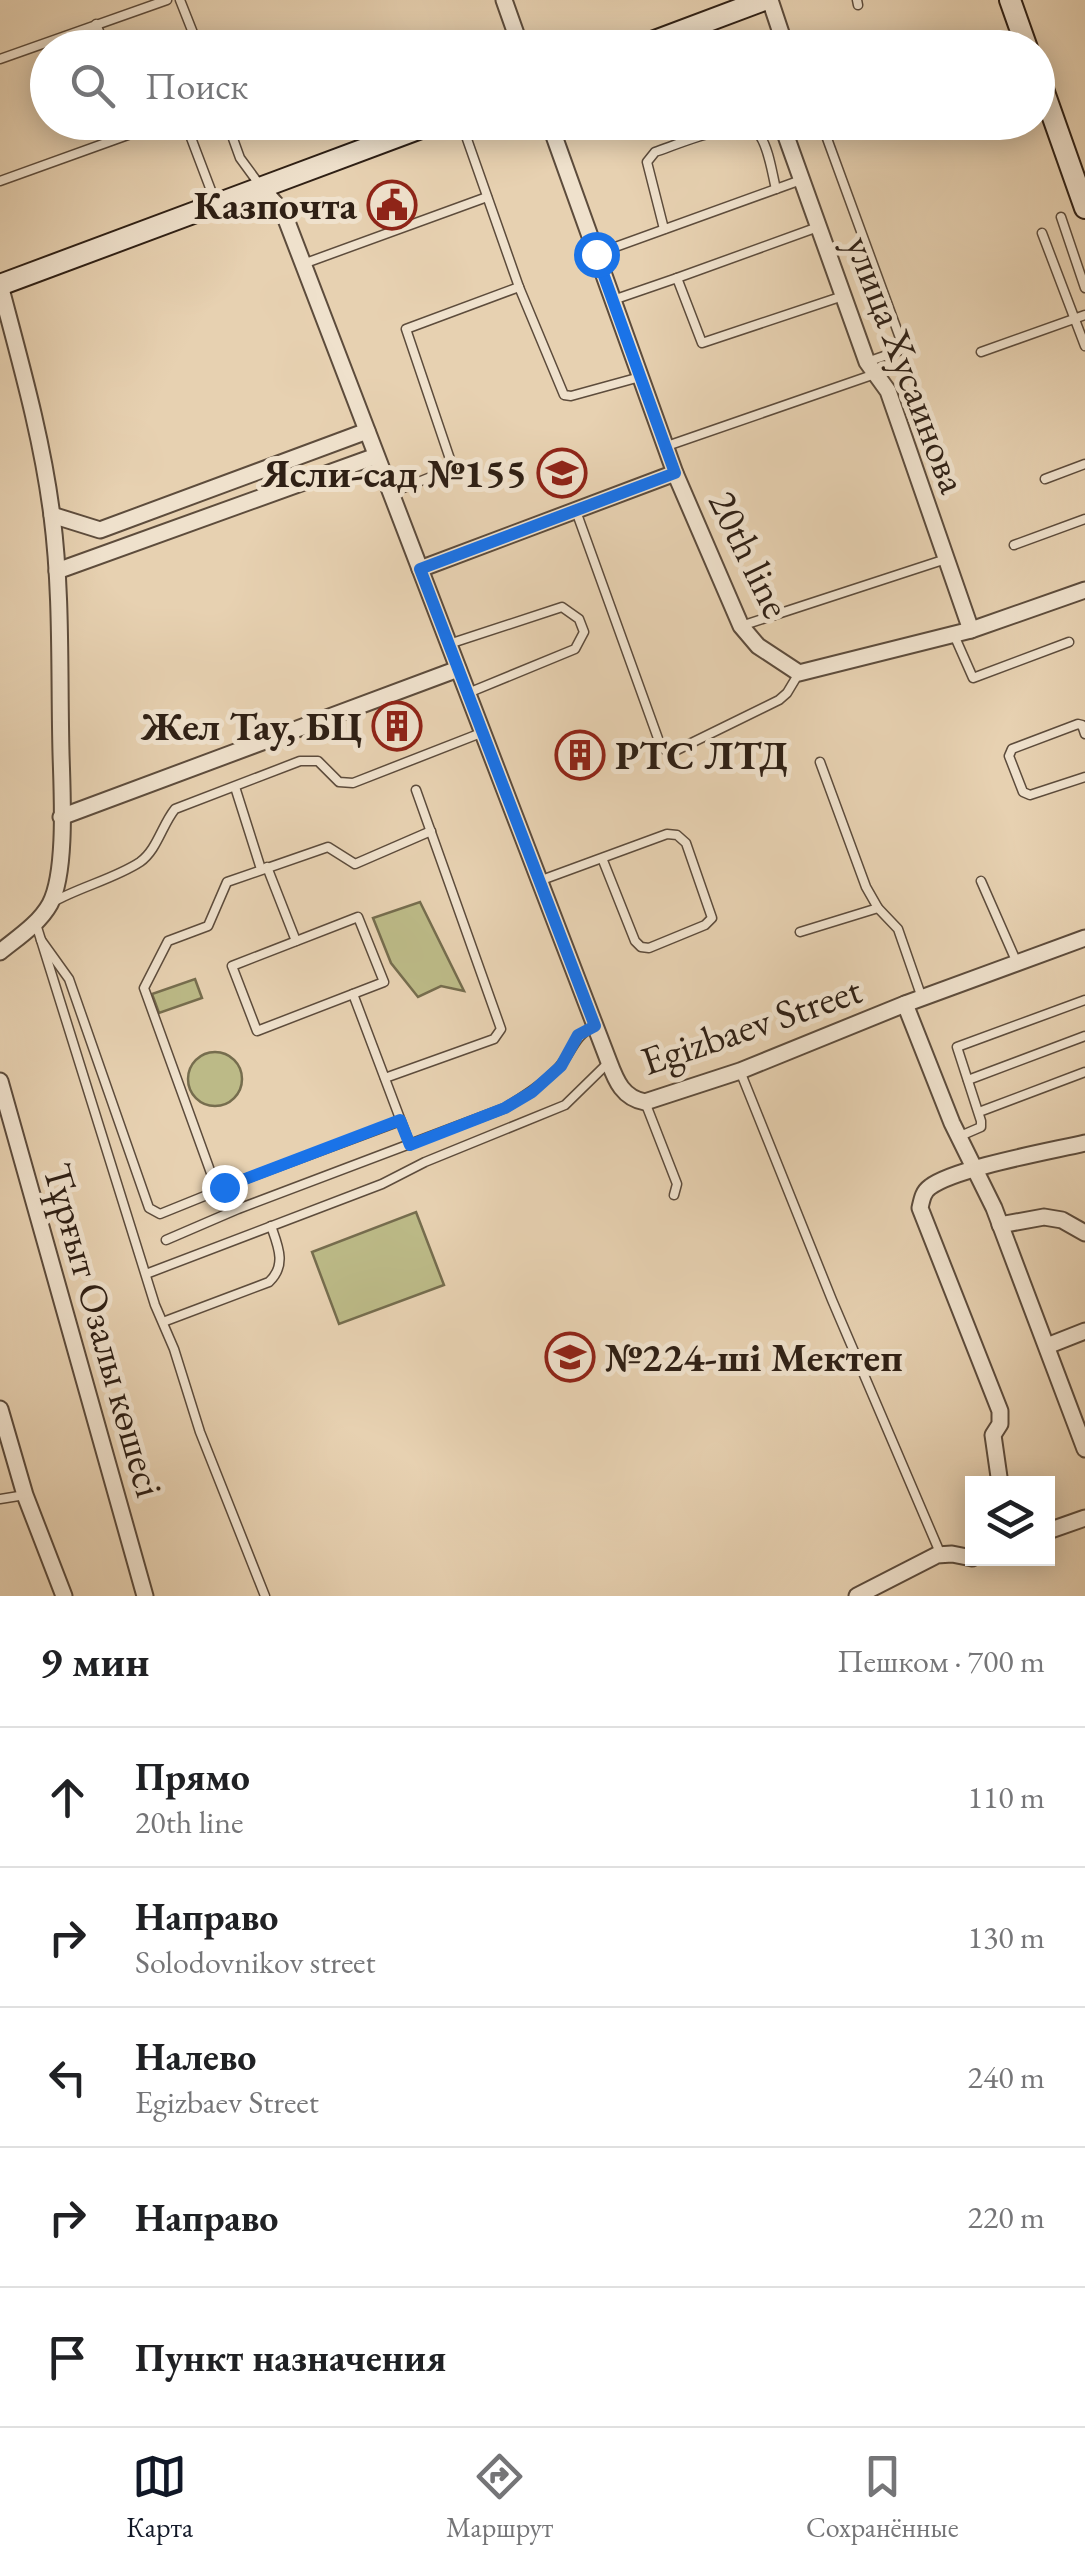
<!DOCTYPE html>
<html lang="ru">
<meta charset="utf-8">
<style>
body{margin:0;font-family:"EB Garamond",serif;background:#f6f6f6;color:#202124}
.controls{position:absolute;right:30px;bottom:30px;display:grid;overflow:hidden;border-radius:0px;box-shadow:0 5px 25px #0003}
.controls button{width:90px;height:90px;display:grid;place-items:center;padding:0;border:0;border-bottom:2px solid #e0e0e0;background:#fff;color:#202124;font:50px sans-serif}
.stop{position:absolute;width:30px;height:30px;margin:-22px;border:8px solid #1a73e8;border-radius:50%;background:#fff}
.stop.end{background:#1a73e8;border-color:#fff;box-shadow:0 2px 10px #0008}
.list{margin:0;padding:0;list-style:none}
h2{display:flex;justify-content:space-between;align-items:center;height:130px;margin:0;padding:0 40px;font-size:42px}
h2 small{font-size:32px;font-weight:400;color:#757577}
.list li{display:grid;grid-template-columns:65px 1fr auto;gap:30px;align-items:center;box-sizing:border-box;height:140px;padding:0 40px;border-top:2px solid #e0e0e0}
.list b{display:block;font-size:38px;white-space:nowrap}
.list p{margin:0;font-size:32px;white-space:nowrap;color:#757577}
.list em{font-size:32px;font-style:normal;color:#757577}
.icon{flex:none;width:55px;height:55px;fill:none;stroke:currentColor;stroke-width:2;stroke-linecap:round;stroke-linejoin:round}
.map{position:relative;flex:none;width:1085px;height:1596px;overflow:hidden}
.search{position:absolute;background:#fff;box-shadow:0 5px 25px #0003;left:30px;right:30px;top:30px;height:110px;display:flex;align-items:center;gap:25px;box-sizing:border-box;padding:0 35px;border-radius:55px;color:#757577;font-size:38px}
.sheet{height:830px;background:#fff}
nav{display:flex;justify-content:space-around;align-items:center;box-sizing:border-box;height:140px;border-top:2px solid #e0e0e0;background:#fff;font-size:28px;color:#757577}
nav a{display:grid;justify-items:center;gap:5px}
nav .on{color:#111827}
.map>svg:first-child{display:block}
.green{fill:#bcba87;stroke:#766d4e;stroke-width:2.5}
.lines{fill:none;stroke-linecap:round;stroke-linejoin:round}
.service-casing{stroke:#5d4c3c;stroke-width:11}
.minor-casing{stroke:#5d4c3c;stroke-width:19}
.secondary-casing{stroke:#2f2015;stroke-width:24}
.service{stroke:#efe1cc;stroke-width:8}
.minor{stroke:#efe1cc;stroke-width:15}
.secondary{stroke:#efe1cc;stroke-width:20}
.route{stroke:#1a73e8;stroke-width:12}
.labels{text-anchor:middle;stroke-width:10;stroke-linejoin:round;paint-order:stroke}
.poi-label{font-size:40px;font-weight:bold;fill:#2f2015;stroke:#efe1cc;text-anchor:end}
.street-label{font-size:40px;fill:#2f2015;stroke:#efe1cc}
</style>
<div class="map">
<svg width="1085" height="1596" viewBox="0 0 1085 1596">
<rect width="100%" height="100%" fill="#e7d1b1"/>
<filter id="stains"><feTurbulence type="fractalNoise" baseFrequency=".002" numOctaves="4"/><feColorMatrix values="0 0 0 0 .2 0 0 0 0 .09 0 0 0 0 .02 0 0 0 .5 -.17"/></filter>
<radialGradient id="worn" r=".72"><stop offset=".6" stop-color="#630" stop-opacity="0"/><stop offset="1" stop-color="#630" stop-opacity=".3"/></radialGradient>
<g class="green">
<polygon points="420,902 464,991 441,986 418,997 391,963 373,918"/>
<polygon points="195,979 202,998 159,1013 152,994"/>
<circle cx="215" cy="1079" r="27"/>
<polygon points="416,1212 444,1285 339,1324 312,1252"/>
</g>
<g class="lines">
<g class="service-casing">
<g id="service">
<polyline points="180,0 199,48"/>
<polyline points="857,0 858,5"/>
<polyline points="96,24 106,48"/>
<polyline points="0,59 167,0"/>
<polyline points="185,122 215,201"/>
<polyline points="227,122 240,158 259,184"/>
<polyline points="461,122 519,287 564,395 571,396 640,377"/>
<polyline points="821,122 904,349 867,362"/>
<polyline points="553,134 584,122"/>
<polyline points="0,181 164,122"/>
<polyline points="1061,217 1085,288"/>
<path d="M664,229l-17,-67 8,-10c22,-7 90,-38 105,-16 9,13 12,37 16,53"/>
<polyline points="1042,233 1085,346"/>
<polyline points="596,254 801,180"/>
<polyline points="303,264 487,197"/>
<polyline points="677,278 818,227"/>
<polyline points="613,300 677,278 702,343 843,296"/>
<polyline points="981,352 1085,315"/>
<polyline points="667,446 875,374"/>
<polyline points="1045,479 1085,464"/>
<polyline points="391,493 453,468 406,329 519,287"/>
<polyline points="576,511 660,744 665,750 675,751 779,700 787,693 799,673"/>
<polyline points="1014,545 1085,519"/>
<polyline points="741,626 946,559"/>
<polyline points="954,635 973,678 1069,642"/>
<polyline points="449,644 562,607 579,619 584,632 575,649 468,693"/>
<polyline points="1085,734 1082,725 1078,724 1012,749 1009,756 1023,792 1030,795 1085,777"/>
<polyline points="820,762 866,887 878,908 898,929 922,998"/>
<polyline points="235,787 261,869"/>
<polyline points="267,867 296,941"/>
<polyline points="539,881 667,834 677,835 686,843 712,918 705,925 649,948 641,947 635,941 602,858"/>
<polyline points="981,881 1017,963"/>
<path d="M53,902c27,-15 63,-24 87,-40 17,-12 22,-37 35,-53l125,-48h18l21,21 14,1 128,-50"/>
<polygon points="358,917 384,982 257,1031 232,966"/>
<polyline points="36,924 155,1305 174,1349 200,1432 265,1596"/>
<polyline points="800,932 878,908"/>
<polyline points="41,940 69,979 149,1208 160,1214 212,1193 216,1187 144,988 168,941 208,926 227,882 328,847 355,864 431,831"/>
<polyline points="353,994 410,1145"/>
<polyline points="740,1071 832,1300 941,1555"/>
<polyline points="385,1078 494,1039 501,1029 416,790"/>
<polyline points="968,1080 1085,1036"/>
<polyline points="645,1102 677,1184 674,1195"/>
<polyline points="979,1112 1085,1072"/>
<polyline points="958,1137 981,1127 981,1121 957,1047 1085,1000"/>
<polyline points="234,1209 229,1209 223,1205 219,1192 224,1187 400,1121"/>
<path d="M166,1240l72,-31 267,-101c19,-12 37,-23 53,-40 15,-16 15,-32 37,-42"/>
<polyline points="146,1274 382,1184 425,1162 565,1105 609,1062"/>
<path d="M163,1322l106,-40c18,-17 9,-36 2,-56"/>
<polyline points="0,1499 25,1495"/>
</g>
</g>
<g class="minor-casing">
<g id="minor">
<polyline points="504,0 521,48"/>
<polyline points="770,0 782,36 777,48"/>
<polyline points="549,122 675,473 741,626 758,646 799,673 971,630 1085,590"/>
<polyline points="781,122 867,362 888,391 971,630"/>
<path d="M262,188l22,26 325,848c7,19 14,36 36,40l95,-31 165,-67 180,-66"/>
<polyline points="52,515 100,530 367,431"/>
<polyline points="420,569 675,473"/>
<polyline points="57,571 376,456"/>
<polyline points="61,817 458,669"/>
<path d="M0,952c17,-14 39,-28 50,-48 17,-32 12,-113 11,-151 -2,-79 1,-159 -9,-237 -10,-79 -32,-155 -52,-231"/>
<polyline points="905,1004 952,1123 994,1208 1085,1449"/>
<polyline points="0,1081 145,1596"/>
<polyline points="1000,1225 1044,1217 1062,1220 1085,1233"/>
<polyline points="1047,1346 1085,1331"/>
<polyline points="0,1409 25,1495 64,1596"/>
<path d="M1000,1484l-7,-49 7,-11v-13l-80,-203c2,-9 3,-16 10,-21 25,-19 121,-36 155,-44"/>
<polyline points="1048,1531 1085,1518"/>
<polyline points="857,1596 937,1555 952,1554 972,1558"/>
</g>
</g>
<g class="secondary-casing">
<g id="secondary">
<polyline points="1010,0 1027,48"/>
<polyline points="636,48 764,0"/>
<polyline points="1038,75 1085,208"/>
<polyline points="0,285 437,122"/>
</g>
</g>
<use href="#service" class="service"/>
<use href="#minor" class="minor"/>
<use href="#secondary" class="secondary"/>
</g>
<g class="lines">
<polyline class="route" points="224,1187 400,1120 410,1145 505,1108 532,1092 561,1066 578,1035 595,1026 420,569 675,473 596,254"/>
</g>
<defs>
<g id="civic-ring" transform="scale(2.5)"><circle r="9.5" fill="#efe1cc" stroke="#8f2418" stroke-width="1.5"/><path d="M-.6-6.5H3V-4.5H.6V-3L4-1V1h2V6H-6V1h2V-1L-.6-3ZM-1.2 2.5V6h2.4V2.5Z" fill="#8f2418"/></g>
<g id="school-ring" transform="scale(2.5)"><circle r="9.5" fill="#efe1cc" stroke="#8f2418" stroke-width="1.5"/><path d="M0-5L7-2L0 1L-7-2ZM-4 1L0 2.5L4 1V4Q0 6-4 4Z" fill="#8f2418"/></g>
<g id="building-ring" transform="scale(2.5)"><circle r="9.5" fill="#efe1cc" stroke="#8f2418" stroke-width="1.5"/><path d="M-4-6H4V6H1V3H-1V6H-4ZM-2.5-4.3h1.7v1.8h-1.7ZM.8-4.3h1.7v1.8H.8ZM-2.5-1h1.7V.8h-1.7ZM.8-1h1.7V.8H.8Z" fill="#8f2418"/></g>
</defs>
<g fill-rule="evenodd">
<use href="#civic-ring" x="392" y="205"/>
<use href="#school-ring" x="562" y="473"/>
<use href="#building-ring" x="397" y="726"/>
<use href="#building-ring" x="580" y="755"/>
<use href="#school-ring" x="570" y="1357"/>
</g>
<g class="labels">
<g class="poi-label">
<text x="357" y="219">Казпочта</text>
<text x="527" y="487">Ясли-сад №155</text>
<text x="362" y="740">Жел Тау, БЦ</text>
<text x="615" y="769" text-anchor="start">РТС ЛТД</text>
<text x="605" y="1371" text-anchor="start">№224-ші Мектеп</text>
</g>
<g class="street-label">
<text transform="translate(907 364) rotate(69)" y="14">улица Хусаинова</text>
<text transform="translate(750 554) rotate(64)" y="14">20th line</text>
<text transform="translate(751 1025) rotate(-19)" y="14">Egizbaev Street</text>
<text transform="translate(104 1330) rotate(74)" y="14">Тұрғыт Озалы көшесі</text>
</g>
</g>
<rect width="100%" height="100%" filter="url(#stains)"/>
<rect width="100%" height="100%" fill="url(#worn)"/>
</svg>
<div class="controls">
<button><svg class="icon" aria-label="layers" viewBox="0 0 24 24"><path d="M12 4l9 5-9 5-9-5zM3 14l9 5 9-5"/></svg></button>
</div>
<div class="stop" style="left:596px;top:254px"></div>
<div class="stop end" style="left:224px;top:1187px"></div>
<div class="search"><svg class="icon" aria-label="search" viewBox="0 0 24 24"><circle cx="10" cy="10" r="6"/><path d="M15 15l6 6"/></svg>Поиск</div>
</div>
<section class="sheet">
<h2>9 мин<small>Пешком · 700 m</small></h2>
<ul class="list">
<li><svg class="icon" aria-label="ahead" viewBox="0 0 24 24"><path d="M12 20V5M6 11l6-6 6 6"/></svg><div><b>Прямо</b><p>20th line</p></div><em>110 m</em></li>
<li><svg class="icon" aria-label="right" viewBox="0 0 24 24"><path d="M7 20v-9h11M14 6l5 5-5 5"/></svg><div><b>Направо</b><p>Solodovnikov street</p></div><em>130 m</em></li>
<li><svg class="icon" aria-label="left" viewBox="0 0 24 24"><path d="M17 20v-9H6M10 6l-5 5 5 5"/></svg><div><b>Налево</b><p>Egizbaev Street</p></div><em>240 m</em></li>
<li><svg class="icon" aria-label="right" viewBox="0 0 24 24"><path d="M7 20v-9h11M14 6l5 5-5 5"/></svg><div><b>Направо</b></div><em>220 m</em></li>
<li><svg class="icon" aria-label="arrive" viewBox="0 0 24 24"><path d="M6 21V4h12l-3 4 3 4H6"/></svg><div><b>Пункт назначения</b></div></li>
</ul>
</section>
<nav>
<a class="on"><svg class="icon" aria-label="map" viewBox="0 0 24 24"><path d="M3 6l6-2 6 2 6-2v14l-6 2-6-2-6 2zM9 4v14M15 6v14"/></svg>Карта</a>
<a><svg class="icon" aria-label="directions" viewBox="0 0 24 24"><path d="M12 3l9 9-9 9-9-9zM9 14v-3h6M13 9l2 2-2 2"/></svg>Маршрут</a>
<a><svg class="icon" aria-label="saved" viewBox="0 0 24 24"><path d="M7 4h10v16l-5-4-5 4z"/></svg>Сохранённые</a>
</nav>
